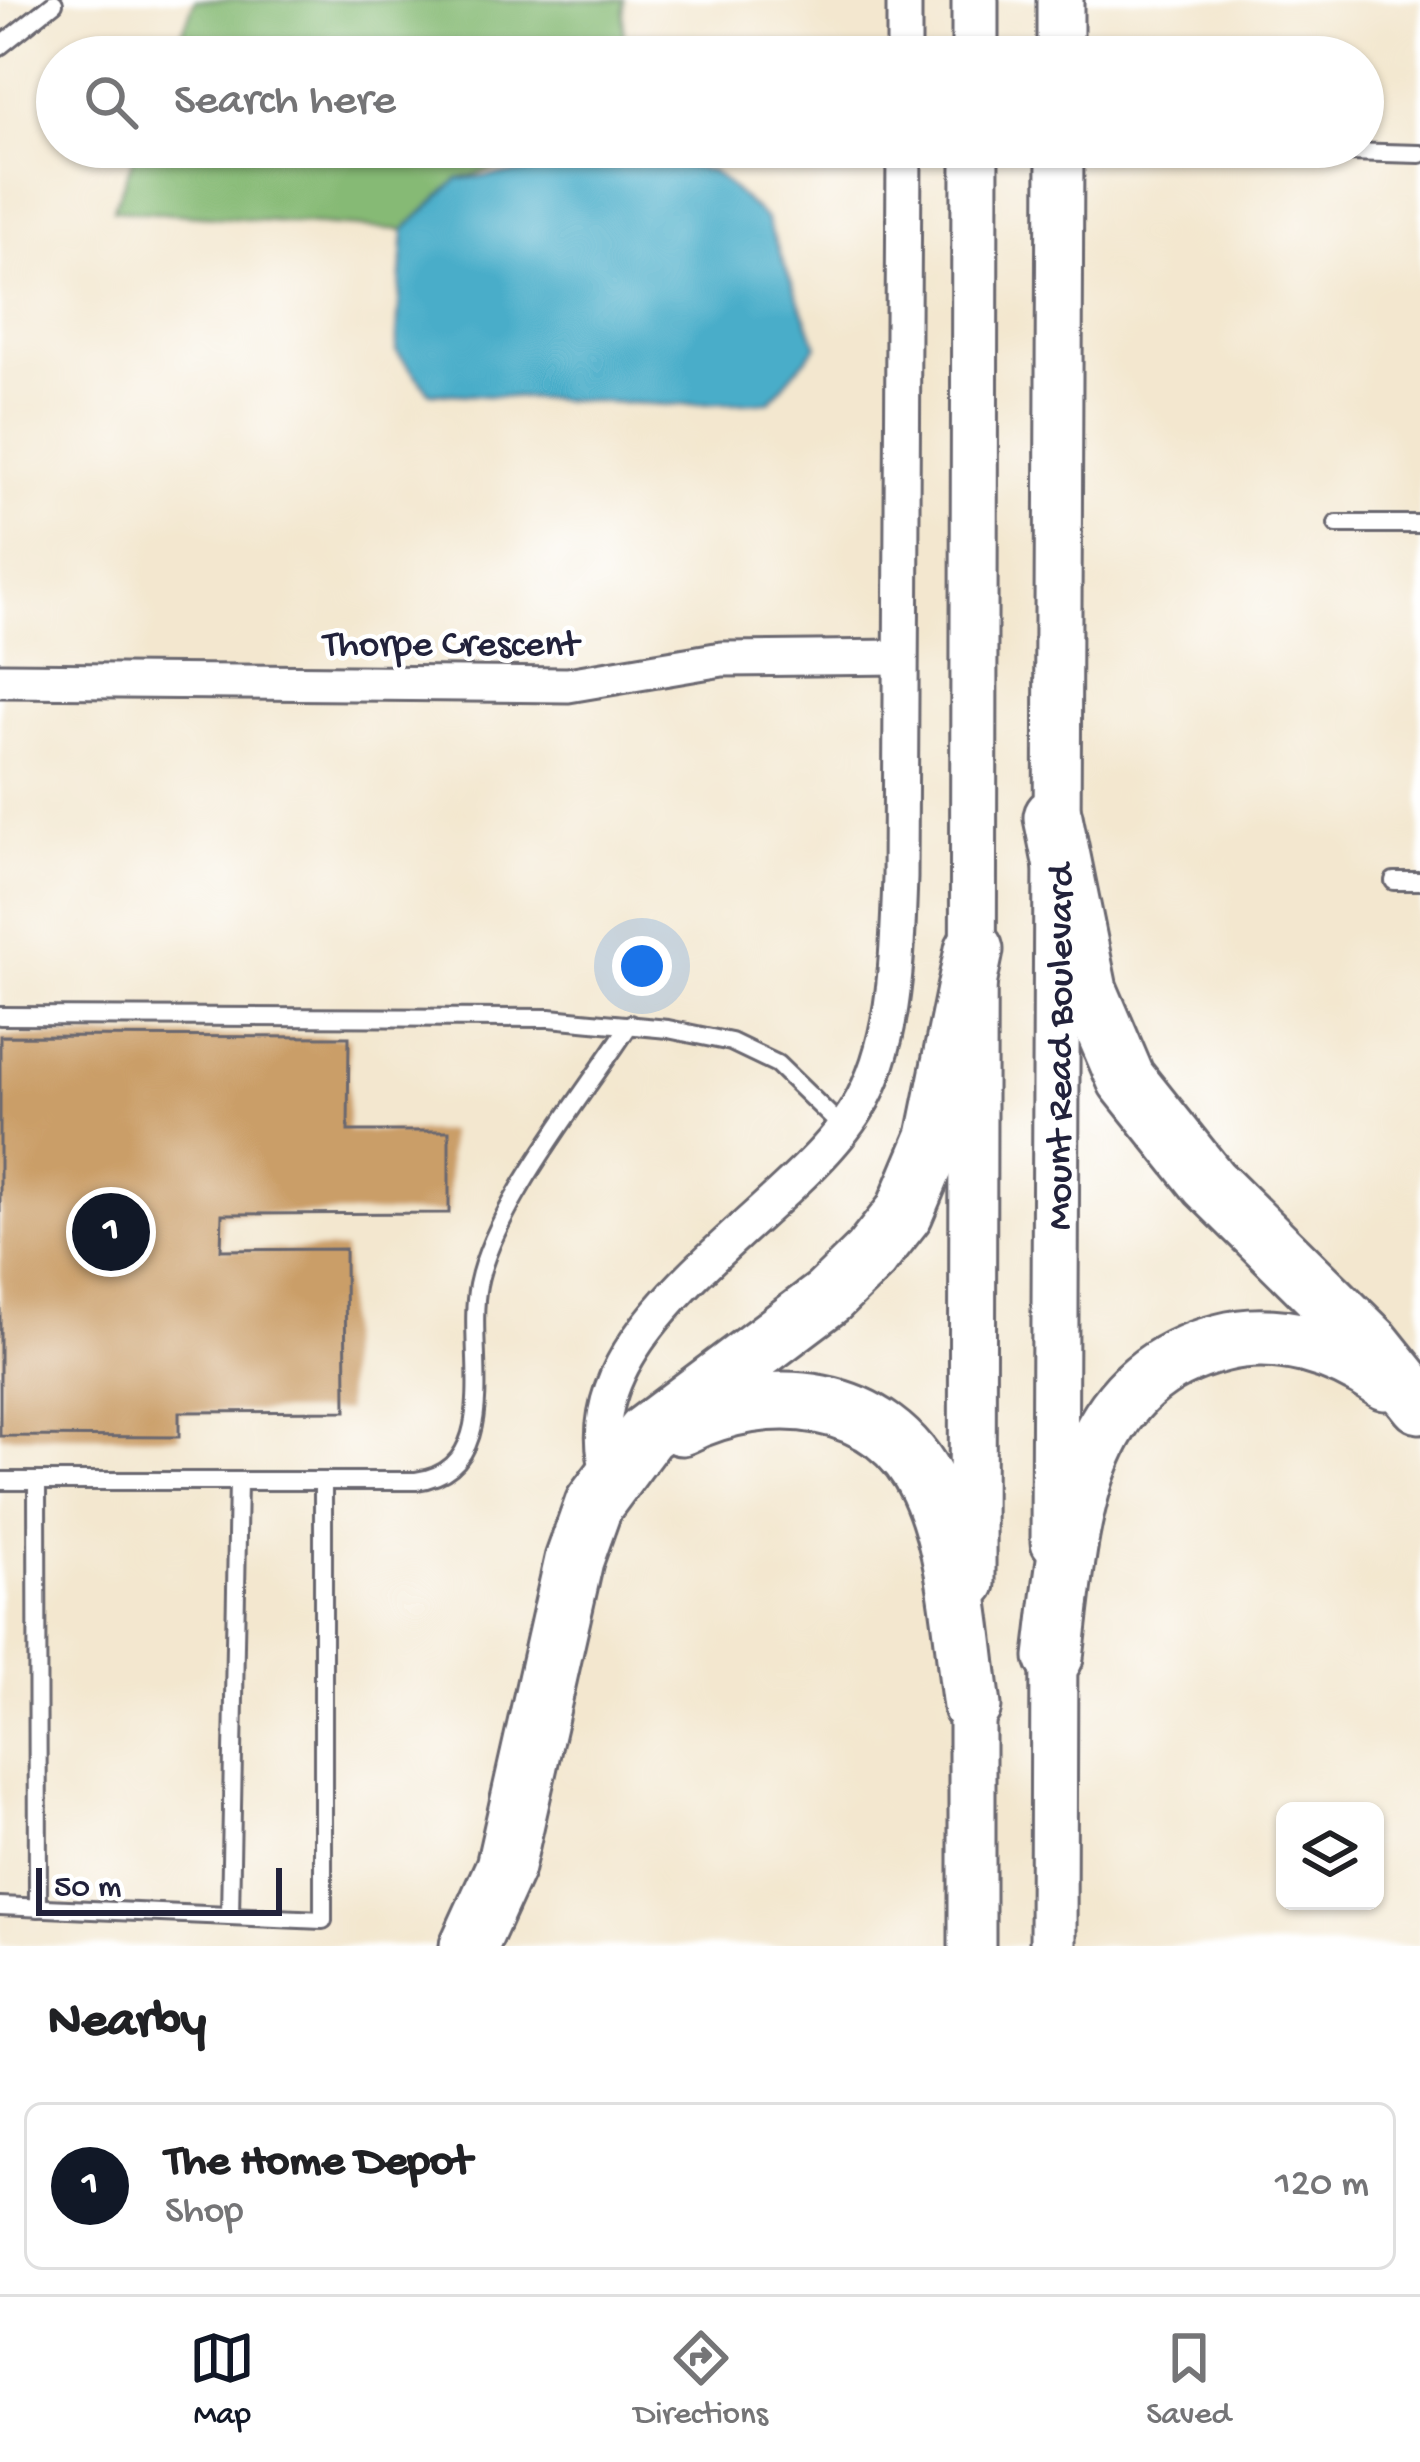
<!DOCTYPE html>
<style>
body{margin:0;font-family:"Gochi Hand",sans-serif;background:#f2f2f2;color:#202124}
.controls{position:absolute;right:36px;bottom:36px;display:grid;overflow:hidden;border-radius:18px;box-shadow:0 3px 9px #0004}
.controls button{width:108px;height:108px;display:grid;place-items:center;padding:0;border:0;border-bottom:3px solid #e0e0e0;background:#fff;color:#202124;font:60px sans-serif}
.scale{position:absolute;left:36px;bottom:30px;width:246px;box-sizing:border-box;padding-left:12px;border:6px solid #22223b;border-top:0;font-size:33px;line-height:42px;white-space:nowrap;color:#22223b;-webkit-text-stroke:9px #fff;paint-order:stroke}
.you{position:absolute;left:642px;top:966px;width:42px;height:42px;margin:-30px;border:9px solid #fff;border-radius:50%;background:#1a73e8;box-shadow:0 0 0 18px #1a73e833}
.badge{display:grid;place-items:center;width:78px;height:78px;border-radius:50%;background:#111827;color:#fff;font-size:39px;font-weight:700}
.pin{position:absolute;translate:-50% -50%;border:6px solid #fff;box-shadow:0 3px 12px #0006}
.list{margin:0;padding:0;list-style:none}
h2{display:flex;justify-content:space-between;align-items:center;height:156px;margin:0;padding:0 48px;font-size:51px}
h2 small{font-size:39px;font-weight:400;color:#757577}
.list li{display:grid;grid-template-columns:78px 1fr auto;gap:36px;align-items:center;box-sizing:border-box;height:168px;margin:0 24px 24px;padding:0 24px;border:3px solid #e0e0e0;border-radius:18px}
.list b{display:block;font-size:45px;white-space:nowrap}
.list p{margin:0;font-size:39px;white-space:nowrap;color:#757577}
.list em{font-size:39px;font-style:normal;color:#757577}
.icon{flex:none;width:66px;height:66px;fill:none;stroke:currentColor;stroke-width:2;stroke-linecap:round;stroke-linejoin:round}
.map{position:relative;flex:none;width:1420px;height:1946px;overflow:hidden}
.search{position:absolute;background:#fff;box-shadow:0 3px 9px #0004;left:36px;right:36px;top:36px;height:132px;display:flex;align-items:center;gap:30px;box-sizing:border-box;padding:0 42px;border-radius:66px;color:#757577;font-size:45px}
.sheet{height:348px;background:#fff}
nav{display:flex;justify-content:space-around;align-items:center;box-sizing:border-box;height:168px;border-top:3px solid #e0e0e0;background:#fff;font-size:33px;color:#757577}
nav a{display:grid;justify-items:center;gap:6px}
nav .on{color:#111827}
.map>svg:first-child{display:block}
.forest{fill:#86ba74;stroke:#546e58;stroke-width:3}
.water{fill:#49adc9;stroke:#366882;stroke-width:3}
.building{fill:#ca9e68}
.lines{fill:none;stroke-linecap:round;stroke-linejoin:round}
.lane-casing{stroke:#6b676f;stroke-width:22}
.street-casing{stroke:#6b676f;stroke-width:39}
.secondary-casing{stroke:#6b676f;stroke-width:51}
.highway-casing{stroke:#6b676f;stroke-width:63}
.lane{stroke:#fff;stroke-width:16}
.street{stroke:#fff;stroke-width:33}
.secondary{stroke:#fff;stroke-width:45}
.highway{stroke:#fff;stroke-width:57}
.labels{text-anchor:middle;stroke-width:9;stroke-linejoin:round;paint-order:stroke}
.street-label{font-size:39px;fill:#22223b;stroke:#fff}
</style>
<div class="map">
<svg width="1420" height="1946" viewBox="0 0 1420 1946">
<rect width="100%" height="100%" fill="#fff"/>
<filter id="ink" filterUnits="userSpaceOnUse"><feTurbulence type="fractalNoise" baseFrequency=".00833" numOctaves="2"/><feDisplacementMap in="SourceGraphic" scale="24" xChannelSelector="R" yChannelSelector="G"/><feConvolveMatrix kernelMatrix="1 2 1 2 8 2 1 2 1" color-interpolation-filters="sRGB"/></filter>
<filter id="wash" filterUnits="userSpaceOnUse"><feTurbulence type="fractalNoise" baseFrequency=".004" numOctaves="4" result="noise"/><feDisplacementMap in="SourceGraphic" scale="48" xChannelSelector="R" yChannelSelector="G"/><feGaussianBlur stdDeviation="2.7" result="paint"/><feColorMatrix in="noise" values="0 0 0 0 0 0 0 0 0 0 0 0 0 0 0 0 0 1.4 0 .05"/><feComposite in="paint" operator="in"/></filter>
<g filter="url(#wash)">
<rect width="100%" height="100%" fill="#f3e7cf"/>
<g class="forest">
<polygon points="195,0 624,0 623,57 173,57"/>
<polygon points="138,147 571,147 458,179 404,230 113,210"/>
</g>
<polygon class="water" points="653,160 712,171 766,219 817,346 769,402 667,405 430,393 396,351 404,230 458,179"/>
<g id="blocks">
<polygon class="building" points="0,1036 349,1037 348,1131 449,1131 449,1213 222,1214 221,1250 345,1249 346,1411 179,1412 179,1437 0,1436"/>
</g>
</g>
<g filter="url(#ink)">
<use href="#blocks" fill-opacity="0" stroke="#6b676f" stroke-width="3"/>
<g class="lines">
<g class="lane-casing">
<g id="lane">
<polyline points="0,46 54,3"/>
<polyline points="1235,149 1420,154"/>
<polyline points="1337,524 1420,524"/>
<polyline points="1394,881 1420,881"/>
<polyline points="0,1016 550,1018 668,1029 731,1042 777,1064 843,1128"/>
<path d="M0,1481h416c90,-12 49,-131 62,-196 16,-80 106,-190 152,-261"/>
<polyline points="37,1481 38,1908"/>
<polyline points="0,1906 323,1920 323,1481"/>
<polyline points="230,1916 238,1481"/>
</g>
</g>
<g class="street-casing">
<g id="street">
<polyline points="904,57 904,0"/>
<polyline points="0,680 568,685 722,659 900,657"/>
<path d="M610,1478c-49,-150 182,-261 247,-369 40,-66 40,-156 43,-231l4,-731"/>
</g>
</g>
<g class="secondary-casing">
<g id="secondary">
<polyline points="975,57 975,0"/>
<polyline points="1060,57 1060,0"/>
<path id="s1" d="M1054,1542l6,-1395"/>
<polyline points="972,1584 975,147"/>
<polyline points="972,1674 972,1946"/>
<polyline points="1053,1946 1054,1626"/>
</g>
</g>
<g class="highway-casing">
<g id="highway">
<polyline points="1053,817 1088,990 1126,1079 1209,1183 1372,1344 1420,1404"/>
<path d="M681,1426c85,-43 203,-35 248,62 30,65 33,148 43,218"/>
<path d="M1054,1657c16,-127 19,-277 167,-314 57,-15 117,5 165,38"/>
<polyline points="469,1946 505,1867 574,1560 594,1504 646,1434 828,1297 870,1256 904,1213 936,1137 974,950"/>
</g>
</g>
<use href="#lane" class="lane"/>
<use href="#street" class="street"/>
<use href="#secondary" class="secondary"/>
<use href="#highway" class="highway"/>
</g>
</g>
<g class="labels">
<g class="street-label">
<text x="451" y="654">Thorpe Crescent</text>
<text dy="14" stroke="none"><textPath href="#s1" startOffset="495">Mount Read Boulevard</textPath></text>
</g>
</g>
</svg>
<div class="controls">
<button><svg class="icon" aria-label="layers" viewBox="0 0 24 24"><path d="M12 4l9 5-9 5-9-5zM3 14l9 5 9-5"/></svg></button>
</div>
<div class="scale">50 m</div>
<div class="you"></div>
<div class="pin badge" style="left:111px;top:1232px">1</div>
<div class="search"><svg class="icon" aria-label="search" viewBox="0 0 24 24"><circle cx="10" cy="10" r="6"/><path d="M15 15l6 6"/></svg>Search here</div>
</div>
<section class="sheet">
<h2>Nearby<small></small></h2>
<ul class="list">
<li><span class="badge">1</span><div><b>The Home Depot</b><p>Shop</p></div><em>120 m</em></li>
</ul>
</section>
<nav>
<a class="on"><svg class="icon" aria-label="map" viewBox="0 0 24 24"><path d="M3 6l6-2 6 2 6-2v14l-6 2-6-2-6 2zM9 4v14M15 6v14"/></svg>Map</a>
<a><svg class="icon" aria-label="directions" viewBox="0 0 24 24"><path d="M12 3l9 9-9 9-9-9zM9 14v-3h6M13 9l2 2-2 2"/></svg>Directions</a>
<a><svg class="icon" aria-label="saved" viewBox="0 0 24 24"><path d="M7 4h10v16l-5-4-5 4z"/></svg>Saved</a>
</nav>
